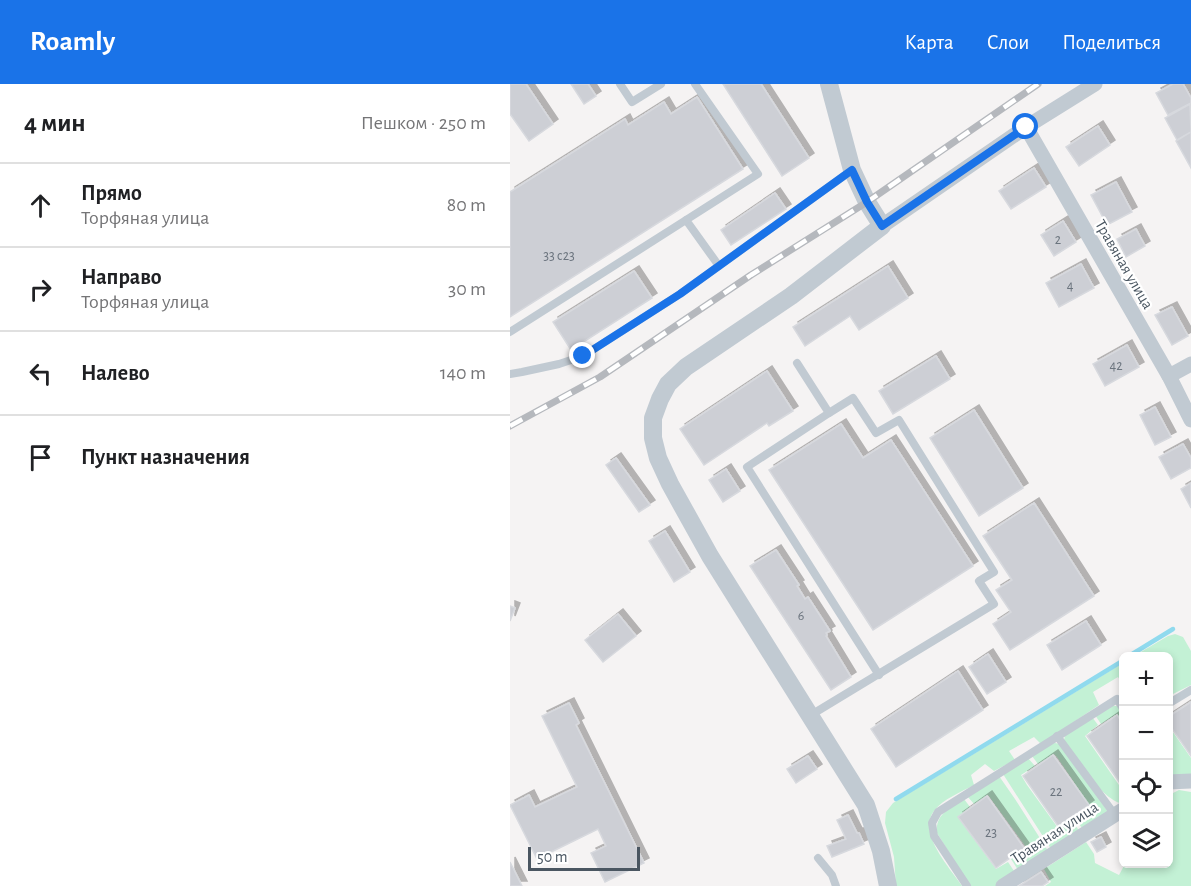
<!DOCTYPE html>
<html lang="ru">
<meta charset="utf-8">
<style>
body{margin:0;font-family:"Alegreya Sans",sans-serif;background:#f6f6f6;color:#202124}
.controls{position:absolute;right:18px;bottom:18px;display:grid;overflow:hidden;border-radius:9px;box-shadow:0 3px 9px #0003}
.controls button{width:54px;height:54px;display:grid;place-items:center;padding:0;border:0;border-bottom:2px solid #e0e0e0;background:#fff;color:#202124;font:30px sans-serif}
.scale{position:absolute;left:18px;bottom:15px;width:112px;box-sizing:border-box;padding-left:6px;border:3px solid #4a5661;border-top:0;font-size:16px;line-height:21px;white-space:nowrap;color:#4a5661;-webkit-text-stroke:4px #fff;paint-order:stroke}
.stop{position:absolute;width:18px;height:18px;margin:-14px;border:4px solid #1a73e8;border-radius:50%;background:#fff}
.stop.end{background:#1a73e8;border-color:#fff;box-shadow:0 2px 6px #0008}
.list{margin:0;padding:0;list-style:none}
h2{display:flex;justify-content:space-between;align-items:center;height:78px;margin:0;padding:0 24px;font-size:26px}
h2 small{font-size:20px;font-weight:400;color:#757577}
.list li{display:grid;grid-template-columns:39px 1fr auto;gap:18px;align-items:center;box-sizing:border-box;height:84px;padding:0 24px;border-top:2px solid #e0e0e0}
.list b{display:block;font-size:22px;white-space:nowrap}
.list p{margin:0;font-size:20px;white-space:nowrap;color:#757577}
.list em{font-size:20px;font-style:normal;color:#757577}
.icon{flex:none;width:33px;height:33px;fill:none;stroke:currentColor;stroke-width:2;stroke-linecap:round;stroke-linejoin:round}
.map{position:relative;flex:none;width:681px;height:802px;overflow:hidden}
header{display:flex;align-items:center;gap:36px;box-sizing:border-box;height:84px;padding:0 30px;background:#1a73e8;color:#fff}
header strong{font-size:28px}
nav{display:flex;gap:33px;margin-inline-start:auto;font-size:21px}
main{display:flex}
aside{flex:1;background:#fff}
.map>svg:first-child{display:block}
.green{fill:#c3f1d5}
.lines{fill:none;stroke-linecap:round;stroke-linejoin:round}
.stream{stroke:#90daee;stroke-width:4.5}
.building{fill:#cdcfd5;stroke:#d7d9de;stroke-width:1.5;filter:url(#shadow)}
.service{stroke:#c1cad2;stroke-width:8}
.minor{stroke:#c1cad2;stroke-width:15}
.tertiary{stroke:#c1cad2;stroke-width:18}
.rail-casing{stroke:#b5b8bd;stroke-width:7}
.rail{stroke:#fff;stroke-width:4.5;stroke-dasharray:14;stroke-linecap:butt}
.route{stroke:#1a73e8;stroke-width:8}
.labels{text-anchor:middle;stroke-width:4.5;stroke-linejoin:round;paint-order:stroke}
.number-label{font-size:14px;fill:#6b747e}
.street-label{font-size:16px;fill:#4a5661;stroke:#fff}
</style>
<header>
<strong>Roamly</strong>
<nav><a>Карта</a><a>Слои</a><a>Поделиться</a></nav>
</header>
<main>
<aside>
<h2>4 мин<small>Пешком · 250 m</small></h2>
<ul class="list">
<li><svg class="icon" aria-label="ahead" viewBox="0 0 24 24"><path d="M12 20V5M6 11l6-6 6 6"/></svg><div><b>Прямо</b><p>Торфяная улица</p></div><em>80 m</em></li>
<li><svg class="icon" aria-label="right" viewBox="0 0 24 24"><path d="M7 20v-9h11M14 6l5 5-5 5"/></svg><div><b>Направо</b><p>Торфяная улица</p></div><em>30 m</em></li>
<li><svg class="icon" aria-label="left" viewBox="0 0 24 24"><path d="M17 20v-9H6M10 6l-5 5 5 5"/></svg><div><b>Налево</b></div><em>140 m</em></li>
<li><svg class="icon" aria-label="arrive" viewBox="0 0 24 24"><path d="M6 21V4h12l-3 4 3 4H6"/></svg><div><b>Пункт назначения</b></div></li>
</ul>
</aside>
<div class="map">
<svg width="681" height="802" viewBox="0 0 681 802">
<defs>
<filter id="shadow"><feDropShadow dx="5" dy="-5" stdDeviation="0" flood-color="#0004"/></filter>
</defs>
<rect width="100%" height="100%" fill="#f5f3f3"/>
<g class="green">
<polygon points="665,550 673,553 681,567 681,601 659,612 658,572 624,572 658,552"/>
<path d="M613,579v22l-5,-8 -25,15 6,13 -58,39 -7,-7 -25,14 6,9 -21,11 -9,-7 -14,11 3,10c-13,7 -31,14 -40,26 -17,22 16,57 28,75h-66l-2,-29 -9,-34 1,-11 7,-9z"/>
<path d="M601,622h6c6,5 6,9 6,17l-6,-9 -16,10 -6,-9z"/>
<path d="M582,633l6,8 -13,11 34,49 4,-3v22c-23,-5 -45,-45 -59,-64l1,-4z"/>
<polygon points="658,641 681,674 681,693 664,693 659,690"/>
<polygon points="545,659 550,660 557,668 598,728 574,747 565,734 580,722 547,673 544,670 528,680 522,672 541,660"/>
<polygon points="518,674 525,682 511,691 517,701 548,744 561,736 571,749 543,768 493,690"/>
<polygon points="489,692 505,715 540,770 510,789 501,775 516,763 478,711 464,720 458,713"/>
<polygon points="669,706 681,708 681,802 535,802 541,798 534,785 576,758 584,770 585,779 609,791 615,780 658,780 659,711"/>
<path d="M454,715l6,8 -12,10 38,52 12,-7 8,12 -18,12h-28l-33,-53c-2,-19 13,-25 27,-34z"/>
</g>
<g class="lines">
<g class="stream">
<polyline points="619,572 663,545"/>
<polyline points="386,715 614,576"/>
</g>
</g>
<g class="building">
<polygon points="0,0 16,0 43,40 19,57 0,30"/>
<polygon points="61,0 78,0 86,12 74,20"/>
<polygon points="213,0 251,0 299,74 272,92"/>
<polygon points="663,0 673,0 681,14 681,19 658,31 646,9"/>
<polygon points="187,13 233,85 0,233 0,108 115,35 118,41 154,18 161,30"/>
<polygon points="680,20 681,48 667,56 655,34"/>
<polygon points="588,42 600,61 569,82 556,63"/>
<polygon points="681,48 681,84 666,57"/>
<polygon points="524,84 536,103 501,125 489,107"/>
<polygon points="606,98 622,128 597,141 581,111"/>
<polygon points="265,109 276,125 221,161 211,146"/>
<polygon points="553,137 566,158 544,172 531,151"/>
<polygon points="626,145 635,162 616,173 607,155"/>
<polygon points="571,180 584,204 549,223 536,199"/>
<polygon points="378,182 398,214 349,246 340,232 295,262 283,243"/>
<polygon points="124,187 142,214 61,266 43,238"/>
<polygon points="662,223 678,252 662,261 645,231"/>
<polygon points="617,261 629,283 595,302 583,280"/>
<polygon points="426,272 440,295 383,330 369,307"/>
<polygon points="257,287 283,327 259,342 257,339 194,381 170,345"/>
<polygon points="645,323 661,353 645,361 630,331"/>
<polygon points="464,326 513,404 469,432 420,354"/>
<polygon points="331,340 353,374 381,356 463,482 363,546 259,386"/>
<polygon points="673,360 681,374 681,384 661,395 649,373"/>
<polygon points="106,374 140,421 129,428 96,381"/>
<polygon points="216,385 230,407 213,418 199,396"/>
<polygon points="681,399 681,424 671,405"/>
<polygon points="524,419 584,512 500,566 483,540 501,528 486,506 502,496 473,452"/>
<polygon points="155,447 180,488 164,498 139,457"/>
<polygon points="266,466 289,501 287,502 295,515 298,513 320,547 316,549 317,551 316,552 341,593 321,606 240,482"/>
<polygon points="0,522 5,524 0,537"/>
<polygon points="108,530 126,552 93,578 75,556"/>
<polygon points="576,537 591,561 552,586 537,561"/>
<polygon points="478,570 496,598 477,610 459,583"/>
<polygon points="448,587 473,626 386,683 361,645"/>
<polygon points="681,618 681,672 658,639 658,633"/>
<polygon points="59,619 69,639 66,641 134,779 95,798 81,769 96,762 88,745 27,775 0,721 19,711 25,723 67,703 32,632"/>
<polygon points="607,631 614,641 614,697 610,699 577,652"/>
<polygon points="543,671 579,721 548,742 513,692"/>
<polygon points="298,672 307,685 286,699 277,685"/>
<polygon points="477,712 514,764 486,784 448,733"/>
<polygon points="338,731 347,749 349,749 354,760 322,773 317,762 336,755 327,736"/>
<polygon points="591,753 596,763 587,768 581,758"/>
<polygon points="0,778 12,802 0,802"/>
<polygon points="531,788 538,798 532,802 509,802"/>
</g>
<g class="lines">
<g class="service">
<polyline points="110,0 122,18 151,0"/>
<polyline points="185,0 248,90 176,136 209,182"/>
<polyline points="0,248 176,136"/>
<polyline points="287,279 319,329 237,383 369,591"/>
<polyline points="0,290 12,288 49,280 73,272 170,210 342,86"/>
<polyline points="658,620 681,606"/>
<polyline points="301,631 484,520 469,497 484,488 389,336 366,349 343,314 319,329"/>
<polyline points="547,652 605,731"/>
<polyline points="308,774 322,791 326,802"/>
<polyline points="457,802 424,752 422,739 428,728 607,615 614,626"/>
</g>
<g class="minor">
<polyline points="516,43 659,292 681,336"/>
<polyline points="372,142 516,43 585,0"/>
<polyline points="659,292 681,280"/>
<polyline points="658,698 681,697"/>
<polyline points="493,802 614,725"/>
</g>
<polyline class="tertiary" points="319,0 342,86 357,118 372,142 281,212 176,283 158,300 150,315 143,334 143,354 148,374 160,400 200,472 356,721 371,767 378,802"/>
<g class="rail-casing">
<polyline id="rail" points="0,342 90,293 241,191 357,118 528,0"/>
</g>
<use href="#rail" class="rail"/>
</g>
<g class="lines">
<polyline class="route" points="73,272 170,210 342,86 357,118 372,142 516,43"/>
</g>
<g class="labels">
<g class="number-label">
<text x="548" y="160">2</text>
<text x="49" y="176">33 с23</text>
<text x="560" y="206">4</text>
<text x="606" y="286">42</text>
<text x="291" y="536">6</text>
<text x="546" y="712">22</text>
<text x="481" y="753">23</text>
</g>
<g class="street-label">
<text transform="translate(615 180) rotate(60)" y="6">Травяная улица</text>
<text transform="translate(544 748) rotate(-33)" y="6">Травяная улица</text>
</g>
</g>
</svg>
<div class="controls">
<button>+</button>
<button>−</button>
<button><svg class="icon" aria-label="locate" viewBox="0 0 24 24"><circle cx="12" cy="12" r="6"/><path d="M12 2v4M12 18v4M2 12h4M18 12h4"/></svg></button>
<button><svg class="icon" aria-label="layers" viewBox="0 0 24 24"><path d="M12 4l9 5-9 5-9-5zM3 14l9 5 9-5"/></svg></button>
</div>
<div class="scale">50 m</div>
<div class="stop" style="left:516px;top:43px"></div>
<div class="stop end" style="left:73px;top:272px"></div>
</div>
</main>
